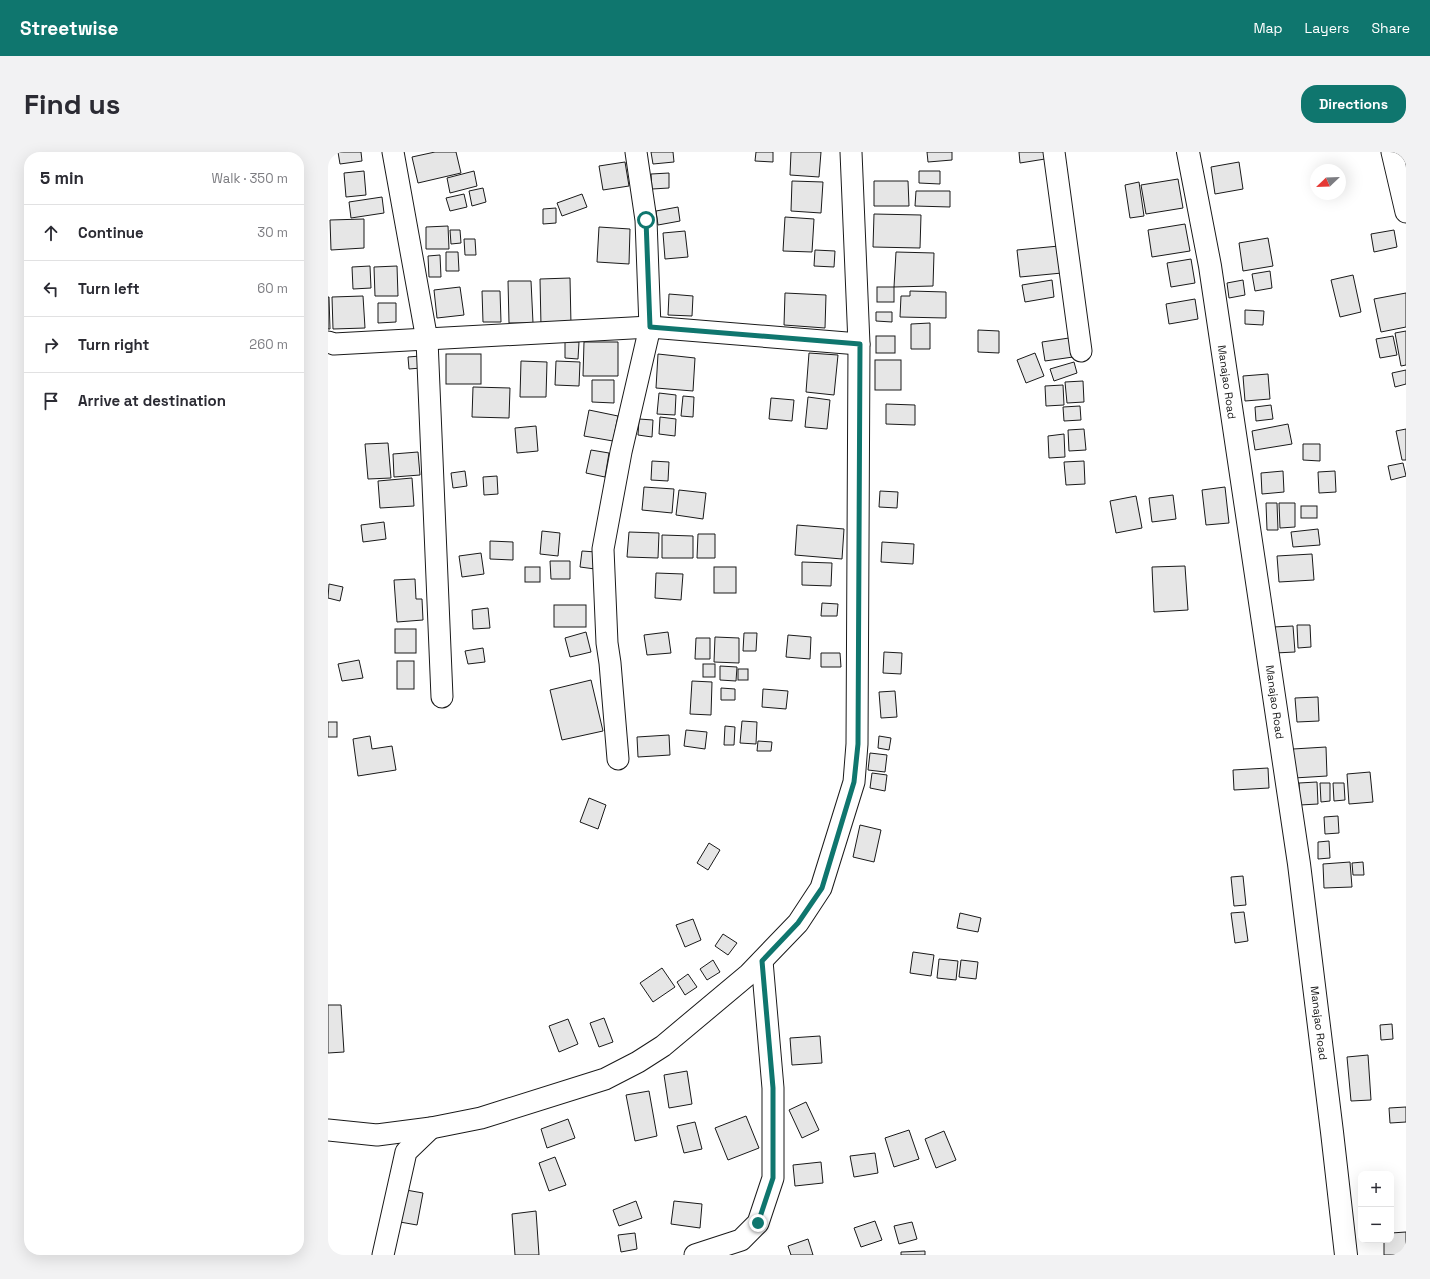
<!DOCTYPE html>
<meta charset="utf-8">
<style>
body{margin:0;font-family:"Space Grotesk",sans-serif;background:#f2f2f3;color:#2b2b33}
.controls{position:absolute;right:12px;bottom:12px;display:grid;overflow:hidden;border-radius:8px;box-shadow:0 4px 16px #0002}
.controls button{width:36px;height:36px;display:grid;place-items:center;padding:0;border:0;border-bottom:1px solid #e1e1e2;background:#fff;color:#2b2b33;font:20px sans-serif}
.compass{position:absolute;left:982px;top:12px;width:36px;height:36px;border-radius:50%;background:#fff;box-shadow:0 4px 16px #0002;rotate:247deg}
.stop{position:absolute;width:12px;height:12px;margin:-9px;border:3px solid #0f766e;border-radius:50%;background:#fff}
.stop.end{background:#0f766e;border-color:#fff;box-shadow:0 1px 4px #0008}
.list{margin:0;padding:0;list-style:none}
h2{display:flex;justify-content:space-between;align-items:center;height:52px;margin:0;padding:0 16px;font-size:17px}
h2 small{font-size:13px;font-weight:400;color:#7c7c81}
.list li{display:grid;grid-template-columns:26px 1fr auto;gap:12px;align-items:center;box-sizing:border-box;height:56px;padding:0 16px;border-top:1px solid #e1e1e2}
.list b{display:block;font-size:15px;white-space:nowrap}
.list em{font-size:13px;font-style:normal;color:#7c7c81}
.icon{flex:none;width:22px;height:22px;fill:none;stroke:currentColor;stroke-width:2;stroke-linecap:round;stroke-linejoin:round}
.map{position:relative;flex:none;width:1078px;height:1103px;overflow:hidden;border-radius:16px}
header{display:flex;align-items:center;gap:24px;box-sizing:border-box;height:56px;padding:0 20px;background:#0f766e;color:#fff}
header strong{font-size:19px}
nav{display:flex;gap:22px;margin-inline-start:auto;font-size:14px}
.intro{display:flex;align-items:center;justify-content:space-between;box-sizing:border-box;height:96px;padding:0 24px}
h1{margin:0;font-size:28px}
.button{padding:10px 18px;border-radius:16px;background:#0f766e;color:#fff;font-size:14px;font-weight:700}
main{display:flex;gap:24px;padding:0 24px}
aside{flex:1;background:#fff;border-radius:16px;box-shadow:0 4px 16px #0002}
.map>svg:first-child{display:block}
.building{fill:#e6e6e6;stroke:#1a1a1a}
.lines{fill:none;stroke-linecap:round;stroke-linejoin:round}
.street-casing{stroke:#1a1a1a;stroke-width:23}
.secondary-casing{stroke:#1a1a1a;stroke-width:24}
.street{stroke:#fff;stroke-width:21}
.secondary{stroke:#fff;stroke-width:22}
.route{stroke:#0f766e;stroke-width:5}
.labels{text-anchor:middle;stroke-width:3;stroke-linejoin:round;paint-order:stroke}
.street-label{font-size:11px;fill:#1a1a1a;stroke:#fff}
</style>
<header>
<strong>Streetwise</strong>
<nav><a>Map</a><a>Layers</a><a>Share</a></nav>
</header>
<div class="intro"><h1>Find us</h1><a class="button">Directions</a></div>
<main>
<aside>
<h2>5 min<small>Walk · 350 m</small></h2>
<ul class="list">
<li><svg class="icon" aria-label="ahead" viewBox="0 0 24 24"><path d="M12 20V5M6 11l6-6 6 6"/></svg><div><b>Continue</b></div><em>30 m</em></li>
<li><svg class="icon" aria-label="left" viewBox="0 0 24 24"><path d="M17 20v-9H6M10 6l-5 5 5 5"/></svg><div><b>Turn left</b></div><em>60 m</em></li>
<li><svg class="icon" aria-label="right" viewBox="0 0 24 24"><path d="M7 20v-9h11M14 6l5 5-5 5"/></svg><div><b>Turn right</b></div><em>260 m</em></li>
<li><svg class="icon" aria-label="arrive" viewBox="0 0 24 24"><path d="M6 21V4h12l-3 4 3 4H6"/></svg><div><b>Arrive at destination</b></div></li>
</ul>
</aside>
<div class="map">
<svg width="1078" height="1103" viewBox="0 0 1078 1103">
<rect width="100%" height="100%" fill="#fff"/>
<g class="building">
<polygon points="10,0 33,0 34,9 12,12"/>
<polygon points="107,0 128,0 133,21 90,31 84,5"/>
<polygon points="323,0 345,0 346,10 325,12"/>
<polygon points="428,0 445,0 445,10 427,9"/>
<polygon points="463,0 493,0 491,25 462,23"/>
<polygon points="599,0 624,0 624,8 600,10"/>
<polygon points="691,0 716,0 717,7 692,11"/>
<polygon points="297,10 301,34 275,38 271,14"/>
<polygon points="911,10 915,37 887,42 883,15"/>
<polygon points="36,19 38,43 18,45 16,21"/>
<polygon points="146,19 149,34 122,41 119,26"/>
<polygon points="591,19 612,19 612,32 591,31"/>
<polygon points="341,21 341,36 324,37 323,22"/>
<polygon points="850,27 855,56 818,62 813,33"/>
<polygon points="464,29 495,30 493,61 463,59"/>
<polygon points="546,29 580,29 581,54 546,54"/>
<polygon points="811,30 816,64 802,66 797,33"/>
<polygon points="155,36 158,50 144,54 141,39"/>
<polygon points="588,39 622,39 622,55 587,54"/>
<polygon points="136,42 139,55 122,59 118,46"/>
<polygon points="254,42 259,55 234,64 229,51"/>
<polygon points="54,45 56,61 23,66 21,50"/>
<polygon points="350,55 352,69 330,73 328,59"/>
<polygon points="228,56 228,71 215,72 215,57"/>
<polygon points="546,62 593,63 592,96 545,95"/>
<polygon points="457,65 486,67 484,100 455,99"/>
<polygon points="36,67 36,96 3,98 2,68"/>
<polygon points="857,72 862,99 824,105 820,78"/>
<polygon points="120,74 121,97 98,97 98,75"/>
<polygon points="271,75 302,77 301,112 269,110"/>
<polygon points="122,78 132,78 133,91 123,92"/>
<polygon points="1066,78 1069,95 1046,100 1043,82"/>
<polygon points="357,79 360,105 337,107 335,81"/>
<polygon points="940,86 945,114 915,119 911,91"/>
<polygon points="136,87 147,87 148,103 137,103"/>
<polygon points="731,94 734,121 692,125 689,98"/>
<polygon points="487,98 507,99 506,115 486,114"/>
<polygon points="118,100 130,100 131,119 118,119"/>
<polygon points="568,100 606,101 605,134 566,135"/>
<polygon points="112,103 113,125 101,125 100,104"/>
<polygon points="863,107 867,131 843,135 839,111"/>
<polygon points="42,114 43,136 25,137 24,115"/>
<polygon points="69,114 70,144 47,144 46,115"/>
<polygon points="942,119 944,136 927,139 924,122"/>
<polygon points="1025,123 1033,160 1012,165 1003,128"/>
<polygon points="242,126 243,173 213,174 212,127"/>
<polygon points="724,128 726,145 697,150 694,133"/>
<polygon points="915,128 917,143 901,146 899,131"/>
<polygon points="180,129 203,129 205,171 181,171"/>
<polygon points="132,135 136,163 109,166 106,138"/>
<rect x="549" y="135" width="17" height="15"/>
<polygon points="154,139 172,139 173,170 155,170"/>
<polygon points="582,139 618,140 618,166 572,165 573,144 582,144"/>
<polygon points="457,141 498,143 497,176 456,173"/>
<polygon points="1078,141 1078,175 1053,180 1046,147"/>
<polygon points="341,142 365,144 364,164 340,163"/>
<polygon points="35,144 37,176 5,177 4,145"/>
<polygon points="0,145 1,145 2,177 0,177"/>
<polygon points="867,147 870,167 841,172 838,152"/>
<polygon points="50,151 68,151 68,170 50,171"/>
<polygon points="917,158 936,159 935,173 917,172"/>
<polygon points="548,160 564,160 564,170 548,169"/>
<polygon points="602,171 602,197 583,197 583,172"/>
<polygon points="650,178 671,179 671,201 650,200"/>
<polygon points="1078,179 1078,213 1073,214 1067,181"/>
<rect x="548" y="184" width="19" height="17"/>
<polygon points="1065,184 1069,203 1052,206 1048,187"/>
<polygon points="741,186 745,205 717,209 714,190"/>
<polygon points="237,190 251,190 250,207 237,206"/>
<polygon points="256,190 290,190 290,224 255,224"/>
<polygon points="481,201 510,203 506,243 478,240"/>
<polygon points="707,201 716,224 698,231 689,208"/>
<rect x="118" y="202" width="35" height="30"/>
<polygon points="330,202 367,206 365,239 328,236"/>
<polygon points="92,204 93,216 81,217 80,205"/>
<rect x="547" y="208" width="26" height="30"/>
<polygon points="193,209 219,210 218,245 192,245"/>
<polygon points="228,209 252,210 251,234 227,233"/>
<polygon points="746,210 749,221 726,229 722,217"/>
<polygon points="1078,218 1078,232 1067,235 1064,221"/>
<polygon points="940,222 942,247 917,249 915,224"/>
<polygon points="264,228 286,228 286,251 264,250"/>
<polygon points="755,229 756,250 739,251 737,230"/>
<polygon points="735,233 736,253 718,254 717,234"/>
<polygon points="145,235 182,236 181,266 144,265"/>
<polygon points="331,241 348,243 347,263 329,262"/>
<polygon points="355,244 366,245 365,265 353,264"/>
<polygon points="480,245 502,248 499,277 477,275"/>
<polygon points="443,246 466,248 464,269 441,267"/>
<polygon points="558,252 587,253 587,273 558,272"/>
<polygon points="943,253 945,267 928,269 927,255"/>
<polygon points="752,254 753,268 736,269 735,255"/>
<polygon points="261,258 290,264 285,289 256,284"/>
<polygon points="332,265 348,267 347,284 331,282"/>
<polygon points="311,267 325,268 324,285 310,283"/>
<polygon points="960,272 964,292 927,298 924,279"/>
<polygon points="208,274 210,299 189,301 187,276"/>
<polygon points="756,277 758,298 741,299 740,278"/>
<polygon points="1078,277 1078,308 1074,308 1068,279"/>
<polygon points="736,282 737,305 721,306 720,284"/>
<polygon points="60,291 63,326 40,327 37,292"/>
<polygon points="975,292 992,292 992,309 975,308"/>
<polygon points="263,298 281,301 277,325 258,321"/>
<polygon points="90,300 92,323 66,325 65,302"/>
<polygon points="324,309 341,310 340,329 323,328"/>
<polygon points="756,309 757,332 738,333 736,310"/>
<polygon points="1075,311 1078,324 1063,328 1060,314"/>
<polygon points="137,319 139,334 125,336 123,321"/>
<polygon points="955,319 956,340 934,342 933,321"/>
<polygon points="1007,319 1008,340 991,341 990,320"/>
<polygon points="169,324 170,342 156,343 155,325"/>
<polygon points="84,326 86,354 52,356 50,329"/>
<polygon points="316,335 346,337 344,361 314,358"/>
<polygon points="897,335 901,371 878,373 874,338"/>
<polygon points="351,338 378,341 375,367 348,363"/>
<polygon points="552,339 570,340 569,356 551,355"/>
<polygon points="845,343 848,367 824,370 821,346"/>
<polygon points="808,344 814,376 788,381 782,349"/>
<polygon points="938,351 949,351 950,378 939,378"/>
<polygon points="951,351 967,351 967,375 952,376"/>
<rect x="973" y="354" width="16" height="12"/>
<polygon points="56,370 58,387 35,390 33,373"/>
<polygon points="469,373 516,377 514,407 467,403"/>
<polygon points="990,377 992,393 965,395 963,380"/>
<polygon points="214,379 232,381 230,404 212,402"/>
<polygon points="301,380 331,381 330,406 299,405"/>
<polygon points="370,382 387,382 387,406 369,406"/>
<polygon points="334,383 365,384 365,406 334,406"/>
<polygon points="162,389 185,390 185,408 162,407"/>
<polygon points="554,390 586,392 585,412 553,410"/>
<polygon points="254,399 268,400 267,417 252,415"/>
<polygon points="153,401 156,422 134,425 131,404"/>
<polygon points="984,402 986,428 951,430 949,404"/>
<polygon points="222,409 242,409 242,427 223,427"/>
<polygon points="474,410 504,411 503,434 474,433"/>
<polygon points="857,414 860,458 826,460 824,415"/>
<rect x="197" y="415" width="15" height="15"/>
<rect x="386" y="415" width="22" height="26"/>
<polygon points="328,421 355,422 353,448 327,446"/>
<polygon points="87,427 88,447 94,447 95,468 69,470 66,428"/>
<polygon points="1,432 15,435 12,449 0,446"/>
<polygon points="494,451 510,452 509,464 493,464"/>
<rect x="226" y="453" width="32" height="22"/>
<polygon points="160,456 162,476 145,477 144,458"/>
<polygon points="969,473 982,473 983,495 970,496"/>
<polygon points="965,474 967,500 947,501 945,475"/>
<rect x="67" y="477" width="21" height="24"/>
<polygon points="258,480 263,500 242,505 237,486"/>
<polygon points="340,480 343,501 319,503 316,483"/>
<polygon points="416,481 429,481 428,499 415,499"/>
<polygon points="460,483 483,485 482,507 458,505"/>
<polygon points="387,485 411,486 411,511 386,510"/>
<polygon points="368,486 382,486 382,507 367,507"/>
<polygon points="155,496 157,510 140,512 137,499"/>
<polygon points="556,500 574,501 573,522 555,521"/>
<polygon points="493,501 512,501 513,515 493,515"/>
<polygon points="31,508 35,526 14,529 10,512"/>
<rect x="69" y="509" width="17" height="28"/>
<rect x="375" y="512" width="12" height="13"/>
<polygon points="392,514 409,515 408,529 392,528"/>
<rect x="410" y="517" width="10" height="11"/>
<polygon points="263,528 275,579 234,588 222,538"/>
<polygon points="364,529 384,530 383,563 362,562"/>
<polygon points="393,536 407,537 407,548 393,548"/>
<polygon points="435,537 460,539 458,557 434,555"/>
<polygon points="567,539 569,565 553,566 551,540"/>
<polygon points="990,545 991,569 969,570 967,546"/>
<polygon points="414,569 429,570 428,592 412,591"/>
<rect x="0" y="570" width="9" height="15"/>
<polygon points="397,574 407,575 406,593 396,593"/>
<polygon points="358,578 379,580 377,597 356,594"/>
<polygon points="341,583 342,603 310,605 309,585"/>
<polygon points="42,584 44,597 64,594 68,618 30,624 25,587"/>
<polygon points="551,584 563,586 561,598 550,596"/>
<polygon points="430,589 444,590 443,599 429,599"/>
<polygon points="998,595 999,624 966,626 965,597"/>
<polygon points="542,601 559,603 557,620 540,618"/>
<polygon points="940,616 941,636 906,638 905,618"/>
<polygon points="1042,620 1045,650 1021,652 1019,622"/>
<polygon points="544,621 559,623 557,639 542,636"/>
<polygon points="989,630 990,652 972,653 971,631"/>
<polygon points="992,631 1002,631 1002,649 993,650"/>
<polygon points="1005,631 1016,631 1017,648 1006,649"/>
<polygon points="261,646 278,653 270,677 252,670"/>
<polygon points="1010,664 1011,681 997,682 996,665"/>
<polygon points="532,673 553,678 546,710 525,705"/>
<polygon points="1001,689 1002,706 990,707 990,690"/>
<polygon points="381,691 392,698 380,718 369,711"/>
<polygon points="1022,710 1024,735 996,736 995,712"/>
<polygon points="1035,710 1036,723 1025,723 1024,711"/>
<polygon points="915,724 918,753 906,754 903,725"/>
<polygon points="916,760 920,789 907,791 903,761"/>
<polygon points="632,761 653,766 650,780 629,776"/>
<polygon points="365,767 373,788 357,795 348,773"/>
<polygon points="395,782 409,791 400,803 387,794"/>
<polygon points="585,800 606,803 603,824 582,821"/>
<polygon points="611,807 630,809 628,828 609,826"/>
<polygon points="385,808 392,820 379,828 372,817"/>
<polygon points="633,808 650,810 648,827 631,825"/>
<polygon points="334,816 347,835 325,850 312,831"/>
<polygon points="360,822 369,835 357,843 349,830"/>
<polygon points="0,853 13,853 16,900 0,901"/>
<polygon points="276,866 285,890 271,895 262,871"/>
<polygon points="240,867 250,892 231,900 221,874"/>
<polygon points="1064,872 1065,887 1053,888 1052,873"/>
<polygon points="492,884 494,911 464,913 462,886"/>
<polygon points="1040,903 1043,948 1023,949 1019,905"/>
<polygon points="359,919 364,952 341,956 336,923"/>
<polygon points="321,939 329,984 307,989 298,943"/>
<polygon points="478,950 491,978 474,986 461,958"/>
<polygon points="1078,955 1078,970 1062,971 1061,956"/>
<polygon points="418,964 431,996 400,1008 387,976"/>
<polygon points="240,967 247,986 219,996 213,977"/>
<polygon points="367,970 374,997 356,1001 349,974"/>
<polygon points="581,978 591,1007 566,1015 557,986"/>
<polygon points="616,979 628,1008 608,1016 597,987"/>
<polygon points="547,1001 550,1021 526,1025 522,1004"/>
<polygon points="227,1005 238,1033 221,1039 211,1011"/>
<polygon points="493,1010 495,1031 467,1034 465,1013"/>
<polygon points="78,1038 95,1041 89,1073 72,1070"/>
<polygon points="308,1049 314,1066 291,1074 285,1058"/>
<polygon points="346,1049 374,1052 372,1076 343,1072"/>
<polygon points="208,1059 211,1103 187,1103 184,1062"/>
<polygon points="547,1069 554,1088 533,1095 526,1076"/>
<polygon points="584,1070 589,1087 571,1092 566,1074"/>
<polygon points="1078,1080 1078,1103 1056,1103 1056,1088 1063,1088 1063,1081"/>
<polygon points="307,1081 309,1097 293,1100 290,1083"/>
<polygon points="480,1087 485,1103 463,1103 460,1094"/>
<polygon points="597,1099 597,1103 573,1103 573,1100"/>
</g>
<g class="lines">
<g class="street-casing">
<g id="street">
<polyline points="65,0 99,188 114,545"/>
<polyline points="726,0 753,199"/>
<polyline points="1064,0 1078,60"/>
<polyline points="0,190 6,192 322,175 531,192"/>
<polyline points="290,607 282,511 279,491 275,397 293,300 322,175 318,68 308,0"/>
<polyline points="0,978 49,983 103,976 153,966 277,927 310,910 335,894 421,822 470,771 493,736 526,630 529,592 531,192 523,0"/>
<polyline points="55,1103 78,1000 103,976"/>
<polyline points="367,1103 413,1088 430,1071 445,1026 445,936 434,809"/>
</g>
</g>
<g class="secondary-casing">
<polyline id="secondary" points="860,0 882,114 971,712 1004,980 1018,1103"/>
</g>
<use href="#street" class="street"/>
<use href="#secondary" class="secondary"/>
</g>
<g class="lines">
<polyline class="route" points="318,68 322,175 532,192 530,592 526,630 494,736 470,771 434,809 445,936 445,1026 430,1071"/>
</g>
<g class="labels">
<g class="street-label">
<text transform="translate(899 230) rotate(82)" y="4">Manajao Road</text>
<text transform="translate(947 550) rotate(82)" y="4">Manajao Road</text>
<text transform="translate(991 871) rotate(83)" y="4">Manajao Road</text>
</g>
</g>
</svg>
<div class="controls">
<button>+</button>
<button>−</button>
</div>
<svg class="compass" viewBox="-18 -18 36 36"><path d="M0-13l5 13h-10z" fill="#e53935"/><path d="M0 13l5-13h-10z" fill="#7c7c81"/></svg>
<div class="stop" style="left:318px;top:68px"></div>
<div class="stop end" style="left:430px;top:1071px"></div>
</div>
</main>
